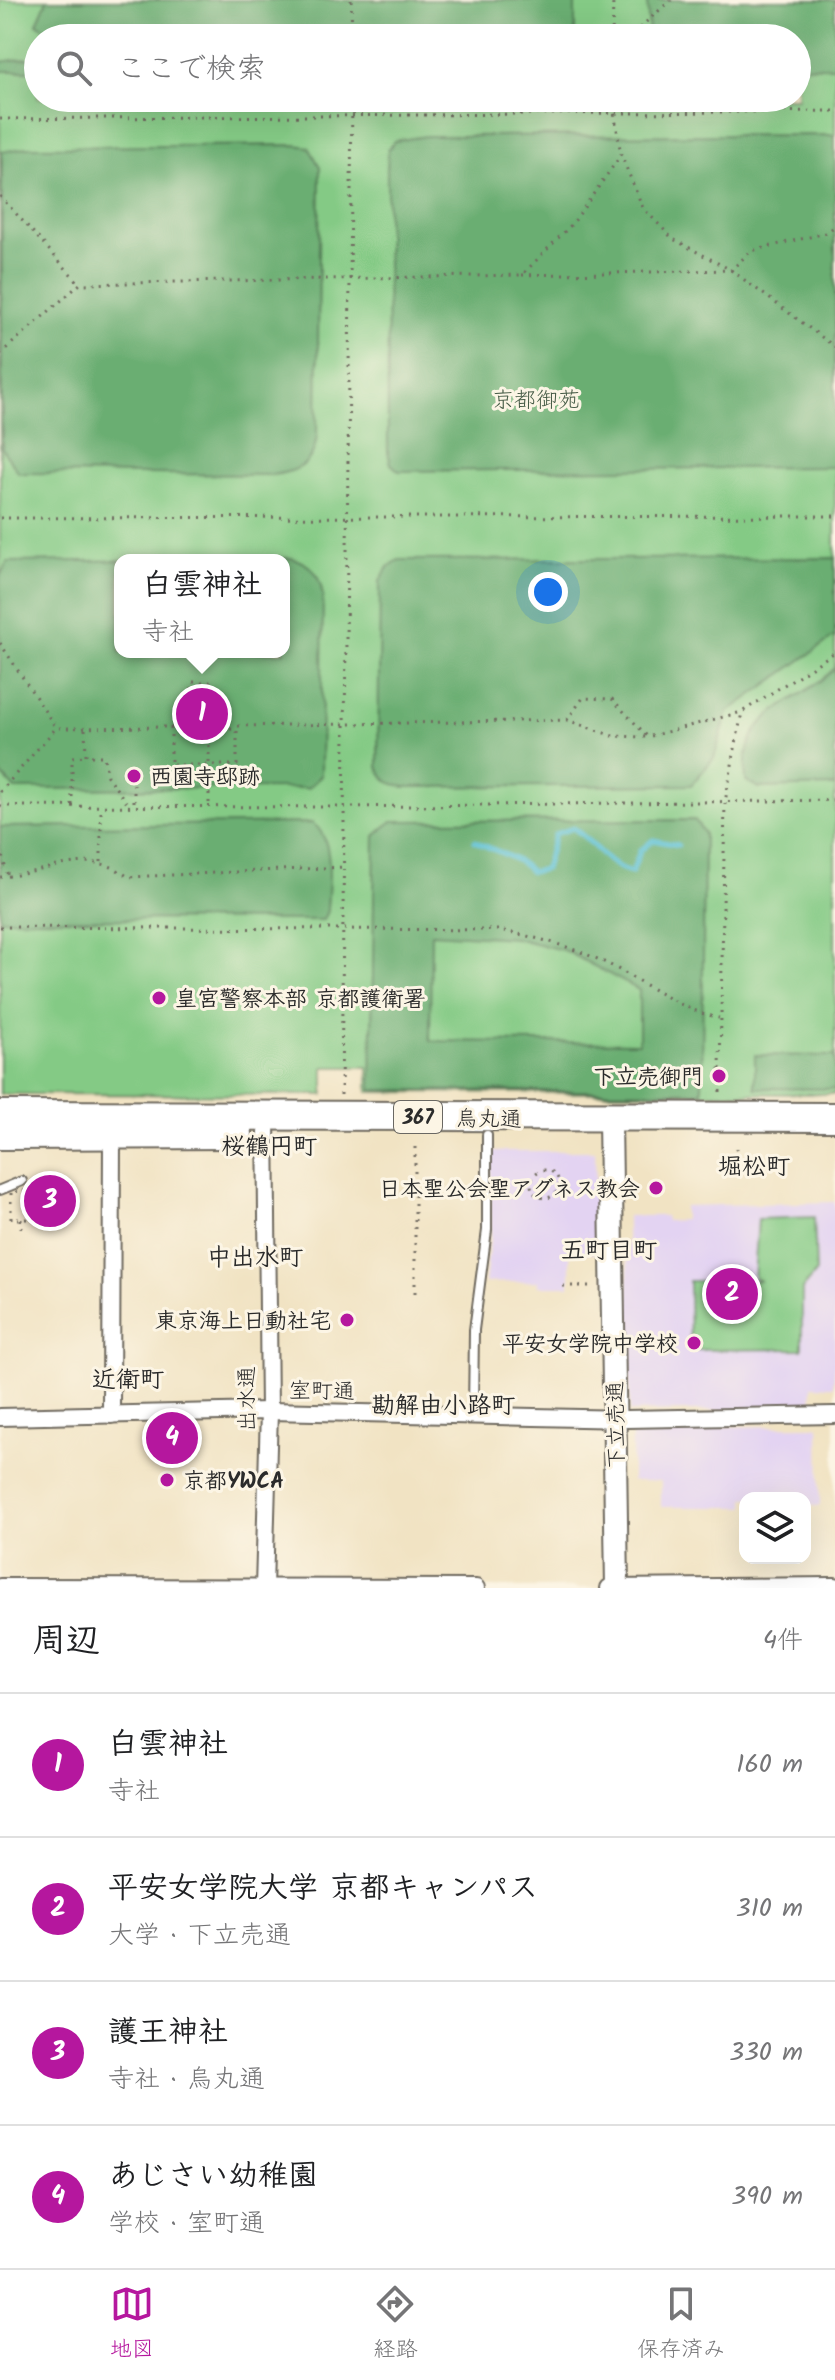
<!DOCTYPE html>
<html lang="ja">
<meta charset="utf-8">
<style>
body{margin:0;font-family:Kalam,"Klee One",sans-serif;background:#f2f2f2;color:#202124}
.controls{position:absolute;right:24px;bottom:24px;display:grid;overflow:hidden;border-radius:16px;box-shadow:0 8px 32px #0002}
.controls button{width:72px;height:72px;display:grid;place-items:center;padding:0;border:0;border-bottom:2px solid #e0e0e0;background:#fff;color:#202124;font:40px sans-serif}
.you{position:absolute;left:548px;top:592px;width:28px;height:28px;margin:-20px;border:6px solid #fff;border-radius:50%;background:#1a73e8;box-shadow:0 0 0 12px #1a73e833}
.badge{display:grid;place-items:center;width:52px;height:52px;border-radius:50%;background:#b5179e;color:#fff;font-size:26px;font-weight:700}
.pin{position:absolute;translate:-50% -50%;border:4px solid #fff;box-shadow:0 2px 8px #0006}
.popup{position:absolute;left:114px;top:554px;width:176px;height:104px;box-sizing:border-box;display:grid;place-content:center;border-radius:16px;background:#fff;filter:drop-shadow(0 2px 6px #0005);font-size:26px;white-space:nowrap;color:#757577}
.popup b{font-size:30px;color:#202124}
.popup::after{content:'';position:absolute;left:50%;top:100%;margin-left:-16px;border:16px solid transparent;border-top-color:#fff}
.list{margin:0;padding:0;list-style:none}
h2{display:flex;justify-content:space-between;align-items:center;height:104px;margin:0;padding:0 32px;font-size:34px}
h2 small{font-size:26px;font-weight:400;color:#757577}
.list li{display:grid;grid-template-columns:52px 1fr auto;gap:24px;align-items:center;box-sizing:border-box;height:144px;padding:0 32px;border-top:2px solid #e0e0e0}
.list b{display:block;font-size:30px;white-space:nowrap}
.list p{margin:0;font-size:26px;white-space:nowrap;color:#757577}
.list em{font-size:26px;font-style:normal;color:#757577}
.icon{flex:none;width:44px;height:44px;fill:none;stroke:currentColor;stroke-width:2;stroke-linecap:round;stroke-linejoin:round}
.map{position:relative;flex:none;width:835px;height:1588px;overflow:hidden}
.search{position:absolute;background:#fff;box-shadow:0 8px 32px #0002;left:24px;right:24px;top:24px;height:88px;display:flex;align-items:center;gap:20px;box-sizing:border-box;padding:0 28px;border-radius:44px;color:#757577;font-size:30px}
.sheet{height:680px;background:#fff}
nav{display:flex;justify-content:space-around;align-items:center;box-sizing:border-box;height:112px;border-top:2px solid #e0e0e0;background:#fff;font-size:22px;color:#757577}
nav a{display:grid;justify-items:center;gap:4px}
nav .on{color:#b5179e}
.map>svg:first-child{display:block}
.built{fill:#e3d3f2}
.green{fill:#84ca85;stroke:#587a58;stroke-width:2;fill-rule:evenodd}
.forest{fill:#6bae72;stroke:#4b6c4e;stroke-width:2;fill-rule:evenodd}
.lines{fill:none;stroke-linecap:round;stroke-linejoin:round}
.stream{stroke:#58c0d5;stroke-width:5}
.lane-casing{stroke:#706b60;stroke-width:12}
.street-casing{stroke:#706b60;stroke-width:20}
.secondary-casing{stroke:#706b60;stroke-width:26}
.highway-casing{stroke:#706b60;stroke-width:32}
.path{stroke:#706b60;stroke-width:3;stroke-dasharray:2 6;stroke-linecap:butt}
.lane{stroke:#fff;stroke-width:8}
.street{stroke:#fff;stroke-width:16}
.secondary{stroke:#fff;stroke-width:22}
.highway{stroke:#fff;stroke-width:28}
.poi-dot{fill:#b5179e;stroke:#fcf5e5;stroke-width:3}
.labels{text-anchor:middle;stroke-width:6;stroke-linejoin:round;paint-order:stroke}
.shield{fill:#fcf5e5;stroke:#6a6863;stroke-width:2}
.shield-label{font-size:20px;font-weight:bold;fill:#2b2b2b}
.park-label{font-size:22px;fill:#465b46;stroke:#fcf5e5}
.poi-label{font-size:22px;font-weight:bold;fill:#2b2b2b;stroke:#fcf5e5;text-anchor:end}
.street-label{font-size:22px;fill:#2b2b2b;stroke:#fcf5e5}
.neighbourhood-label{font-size:24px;font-weight:bold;fill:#2b2b2b;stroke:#fcf5e5}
</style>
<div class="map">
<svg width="835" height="1588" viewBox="0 0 835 1588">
<rect width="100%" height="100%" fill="#fcf5e5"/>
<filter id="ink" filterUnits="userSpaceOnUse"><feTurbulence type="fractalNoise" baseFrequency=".0125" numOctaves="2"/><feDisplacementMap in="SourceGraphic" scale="16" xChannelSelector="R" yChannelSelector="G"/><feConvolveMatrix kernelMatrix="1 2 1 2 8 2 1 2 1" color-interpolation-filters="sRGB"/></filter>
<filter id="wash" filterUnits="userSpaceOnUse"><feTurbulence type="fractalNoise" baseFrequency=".006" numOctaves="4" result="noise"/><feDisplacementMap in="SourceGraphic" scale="32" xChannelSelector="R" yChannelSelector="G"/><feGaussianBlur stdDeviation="1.8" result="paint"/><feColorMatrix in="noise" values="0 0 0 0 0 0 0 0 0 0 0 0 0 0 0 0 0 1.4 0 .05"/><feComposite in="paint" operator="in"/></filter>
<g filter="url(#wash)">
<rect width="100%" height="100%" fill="#f1e3c3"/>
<g class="built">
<polygon points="491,1151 595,1151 597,1253 570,1254 570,1286 538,1286 538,1281 485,1283 491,1231"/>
<polygon points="835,1202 835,1367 833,1386 812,1386 811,1409 630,1412 627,1216 665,1216 666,1221 684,1220 684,1206"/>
<polygon points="819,1426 820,1506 805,1506 805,1498 745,1498 745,1507 661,1507 661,1481 632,1481 632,1427"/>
</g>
<g class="green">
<path d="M0,0h835v1094l-467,-2v-25h-44v28l-324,-1zM38,38h759v60h-759zM120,560h164v92h-164z"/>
<polygon points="814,1217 816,1272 802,1289 802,1349 690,1350 689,1281 761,1281 754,1278 758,1219"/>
</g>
<g class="forest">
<polygon points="47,0 575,0 575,38 61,38 37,23"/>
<polygon points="647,0 835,0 835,67 797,66 797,38 649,38"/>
<polygon points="27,58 38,60 38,71 0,71 0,62"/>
<polygon points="835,135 835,467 399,471 391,464 388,452 387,170 388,150 394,141 426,136"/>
<path d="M295,145l14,2 11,20 -3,268c-3,30 -19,37 -46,40l-252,-2 -17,-24v-297l25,-5z"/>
<path d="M292,558c22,7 27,16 31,38l-2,180 -13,12 -293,1 -15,-16v-197l7,-14zM120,560h164v92h-164z"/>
<path d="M835,558v78l-107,76 -14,46 -23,27 -286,2c-15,-3 -20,-5 -27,-20l2,-186 8,-14 11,-7z"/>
<path d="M835,668v118l-76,2 -13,-7c-6,-72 48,-72 89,-113z"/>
<path d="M695,820l9,13 -2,259 -331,-2 4,-254 17,-15zM431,933l84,5 51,13 73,39v53l-209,-2z"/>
<path d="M312,823c24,15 16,62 15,88l-4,9 -323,-1v-92z"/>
<polygon points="755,1055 835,1056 835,1089 755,1088"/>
</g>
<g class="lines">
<path class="stream" d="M475,841c20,11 40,14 56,31l14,-3 10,-35 18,-6c23,15 32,39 59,44l8,-21 13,-11 25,5"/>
</g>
</g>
<g filter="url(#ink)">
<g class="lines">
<g class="lane-casing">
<g id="lane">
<polyline points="0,1190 22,1181"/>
<polyline points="473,1413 474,1330 487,1230 487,1135"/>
</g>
</g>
<g class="street-casing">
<g id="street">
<polyline points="111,1415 112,1136"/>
<polyline points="0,1417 269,1411 627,1419 835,1415"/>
<polyline points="0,1587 476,1588"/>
<polyline points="264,1588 269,1411 266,1115"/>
<polyline points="609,1588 835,1586"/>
</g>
</g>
<g class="secondary-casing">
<polyline id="secondary" points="610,1119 617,1588"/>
</g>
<g class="highway-casing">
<g id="highway">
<polyline points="0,1115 835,1117"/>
<polyline points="0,1135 238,1134"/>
</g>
</g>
<g class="path">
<polyline points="351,0 352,38"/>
<polyline points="612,38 613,0"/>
<polyline points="628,38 671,0"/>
<polyline points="612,98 621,155 643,208 673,239 731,270 835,347"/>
<polyline points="0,119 835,111"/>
<polyline points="0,196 80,284"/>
<polyline points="522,275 731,270 751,251 826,233 835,226"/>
<polyline points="0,354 80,284 522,275 573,223 621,155"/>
<polyline points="0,518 835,516"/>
<polyline points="0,643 56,728"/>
<polyline points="567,720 583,698 612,699 647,736"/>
<polyline points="85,729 86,756 104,756 107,776 129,806"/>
<polyline points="209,729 209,806"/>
<polyline points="212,729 212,682 192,682 192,729 237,729"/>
<polyline points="134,776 134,805"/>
<polyline points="0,792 56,728 171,727 171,765 237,765 237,726 567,720 613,736 647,737 742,712 835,652"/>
<polyline points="72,805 72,757 87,756"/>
<polyline points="0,806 346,807 835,800"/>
<polyline points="0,849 8,876"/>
<polyline points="101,862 101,806"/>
<path d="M0,877c44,-2 89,-32 128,0l217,-10"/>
<path d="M0,927l499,3c40,8 76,17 113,36 36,19 67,43 107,52"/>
<polyline points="720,1069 725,802 742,712"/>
<polyline points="720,1082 720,1094"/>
<polyline points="341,1095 352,98"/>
<polyline points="737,1148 738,1178"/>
<circle cx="545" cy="1184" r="14"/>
<polygon points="23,1191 35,1191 35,1219 11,1219 11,1192"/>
<polyline points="53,1191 53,1227"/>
<polyline points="21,1219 21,1228"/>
<polyline points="563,1286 595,1286"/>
<polyline points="415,1293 415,1146"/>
</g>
<use href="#lane" class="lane"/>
<use href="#street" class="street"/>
<use href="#secondary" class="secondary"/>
<use href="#highway" class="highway"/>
</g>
</g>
<g class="poi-dot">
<circle cx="134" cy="776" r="8"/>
<circle cx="159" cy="998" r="8"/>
<circle cx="719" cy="1076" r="8"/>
<circle cx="656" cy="1188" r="8"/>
<circle cx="347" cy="1320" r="8"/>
<circle cx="694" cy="1343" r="8"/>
<circle cx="167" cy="1480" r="8"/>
</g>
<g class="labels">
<rect class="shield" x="394" y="1101" width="48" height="32" rx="6"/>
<g class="shield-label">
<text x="418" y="1124">367</text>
</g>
<g class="park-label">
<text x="536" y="407">京都御苑</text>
</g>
<g class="poi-label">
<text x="150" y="784" text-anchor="start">西園寺邸跡</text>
<text x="175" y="1006" text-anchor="start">皇宮警察本部 京都護衛署</text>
<text x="703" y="1084">下立売御門</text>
<text x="640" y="1196">日本聖公会聖アグネス教会</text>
<text x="331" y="1328">東京海上日動社宅</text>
<text x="678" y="1351">平安女学院中学校</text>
<text x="183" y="1488" text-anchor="start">京都YWCA</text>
</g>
<g class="street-label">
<text transform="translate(489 1118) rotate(1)" y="8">烏丸通</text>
<text transform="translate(322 1390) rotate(1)" y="8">室町通</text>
<text transform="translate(246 1399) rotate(-90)" y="8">出水通</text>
<text transform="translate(615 1425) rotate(-91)" y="8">下立売通</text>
</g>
<g class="neighbourhood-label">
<text x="269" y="1154">桜鶴円町</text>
<text x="754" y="1174">堀松町</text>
<text x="609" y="1258">五町目町</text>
<text x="255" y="1265">中出水町</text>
<text x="128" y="1387">近衛町</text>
<text x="443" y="1413">勘解由小路町</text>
</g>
</g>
</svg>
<div class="controls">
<button><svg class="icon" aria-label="layers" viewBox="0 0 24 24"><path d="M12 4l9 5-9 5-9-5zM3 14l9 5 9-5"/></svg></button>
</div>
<div class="you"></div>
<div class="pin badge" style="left:202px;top:714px">1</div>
<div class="popup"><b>白雲神社</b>寺社</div>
<div class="pin badge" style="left:732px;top:1294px">2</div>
<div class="pin badge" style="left:50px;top:1201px">3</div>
<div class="pin badge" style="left:172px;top:1438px">4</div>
<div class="search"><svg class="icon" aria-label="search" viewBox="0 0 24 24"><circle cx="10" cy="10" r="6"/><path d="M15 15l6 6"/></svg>ここで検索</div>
</div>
<section class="sheet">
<h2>周辺<small>4件</small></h2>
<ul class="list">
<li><span class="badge">1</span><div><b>白雲神社</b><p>寺社</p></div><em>160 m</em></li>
<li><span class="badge">2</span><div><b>平安女学院大学 京都キャンパス</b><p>大学 · 下立売通</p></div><em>310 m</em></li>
<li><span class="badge">3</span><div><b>護王神社</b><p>寺社 · 烏丸通</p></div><em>330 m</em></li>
<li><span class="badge">4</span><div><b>あじさい幼稚園</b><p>学校 · 室町通</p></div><em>390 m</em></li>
</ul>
</section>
<nav>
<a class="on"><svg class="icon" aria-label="map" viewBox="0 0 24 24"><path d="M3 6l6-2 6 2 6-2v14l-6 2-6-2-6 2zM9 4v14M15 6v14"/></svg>地図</a>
<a><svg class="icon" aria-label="directions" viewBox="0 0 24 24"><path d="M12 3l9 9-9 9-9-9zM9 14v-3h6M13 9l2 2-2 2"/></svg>経路</a>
<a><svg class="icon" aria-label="saved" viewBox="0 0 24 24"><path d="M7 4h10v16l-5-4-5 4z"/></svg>保存済み</a>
</nav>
